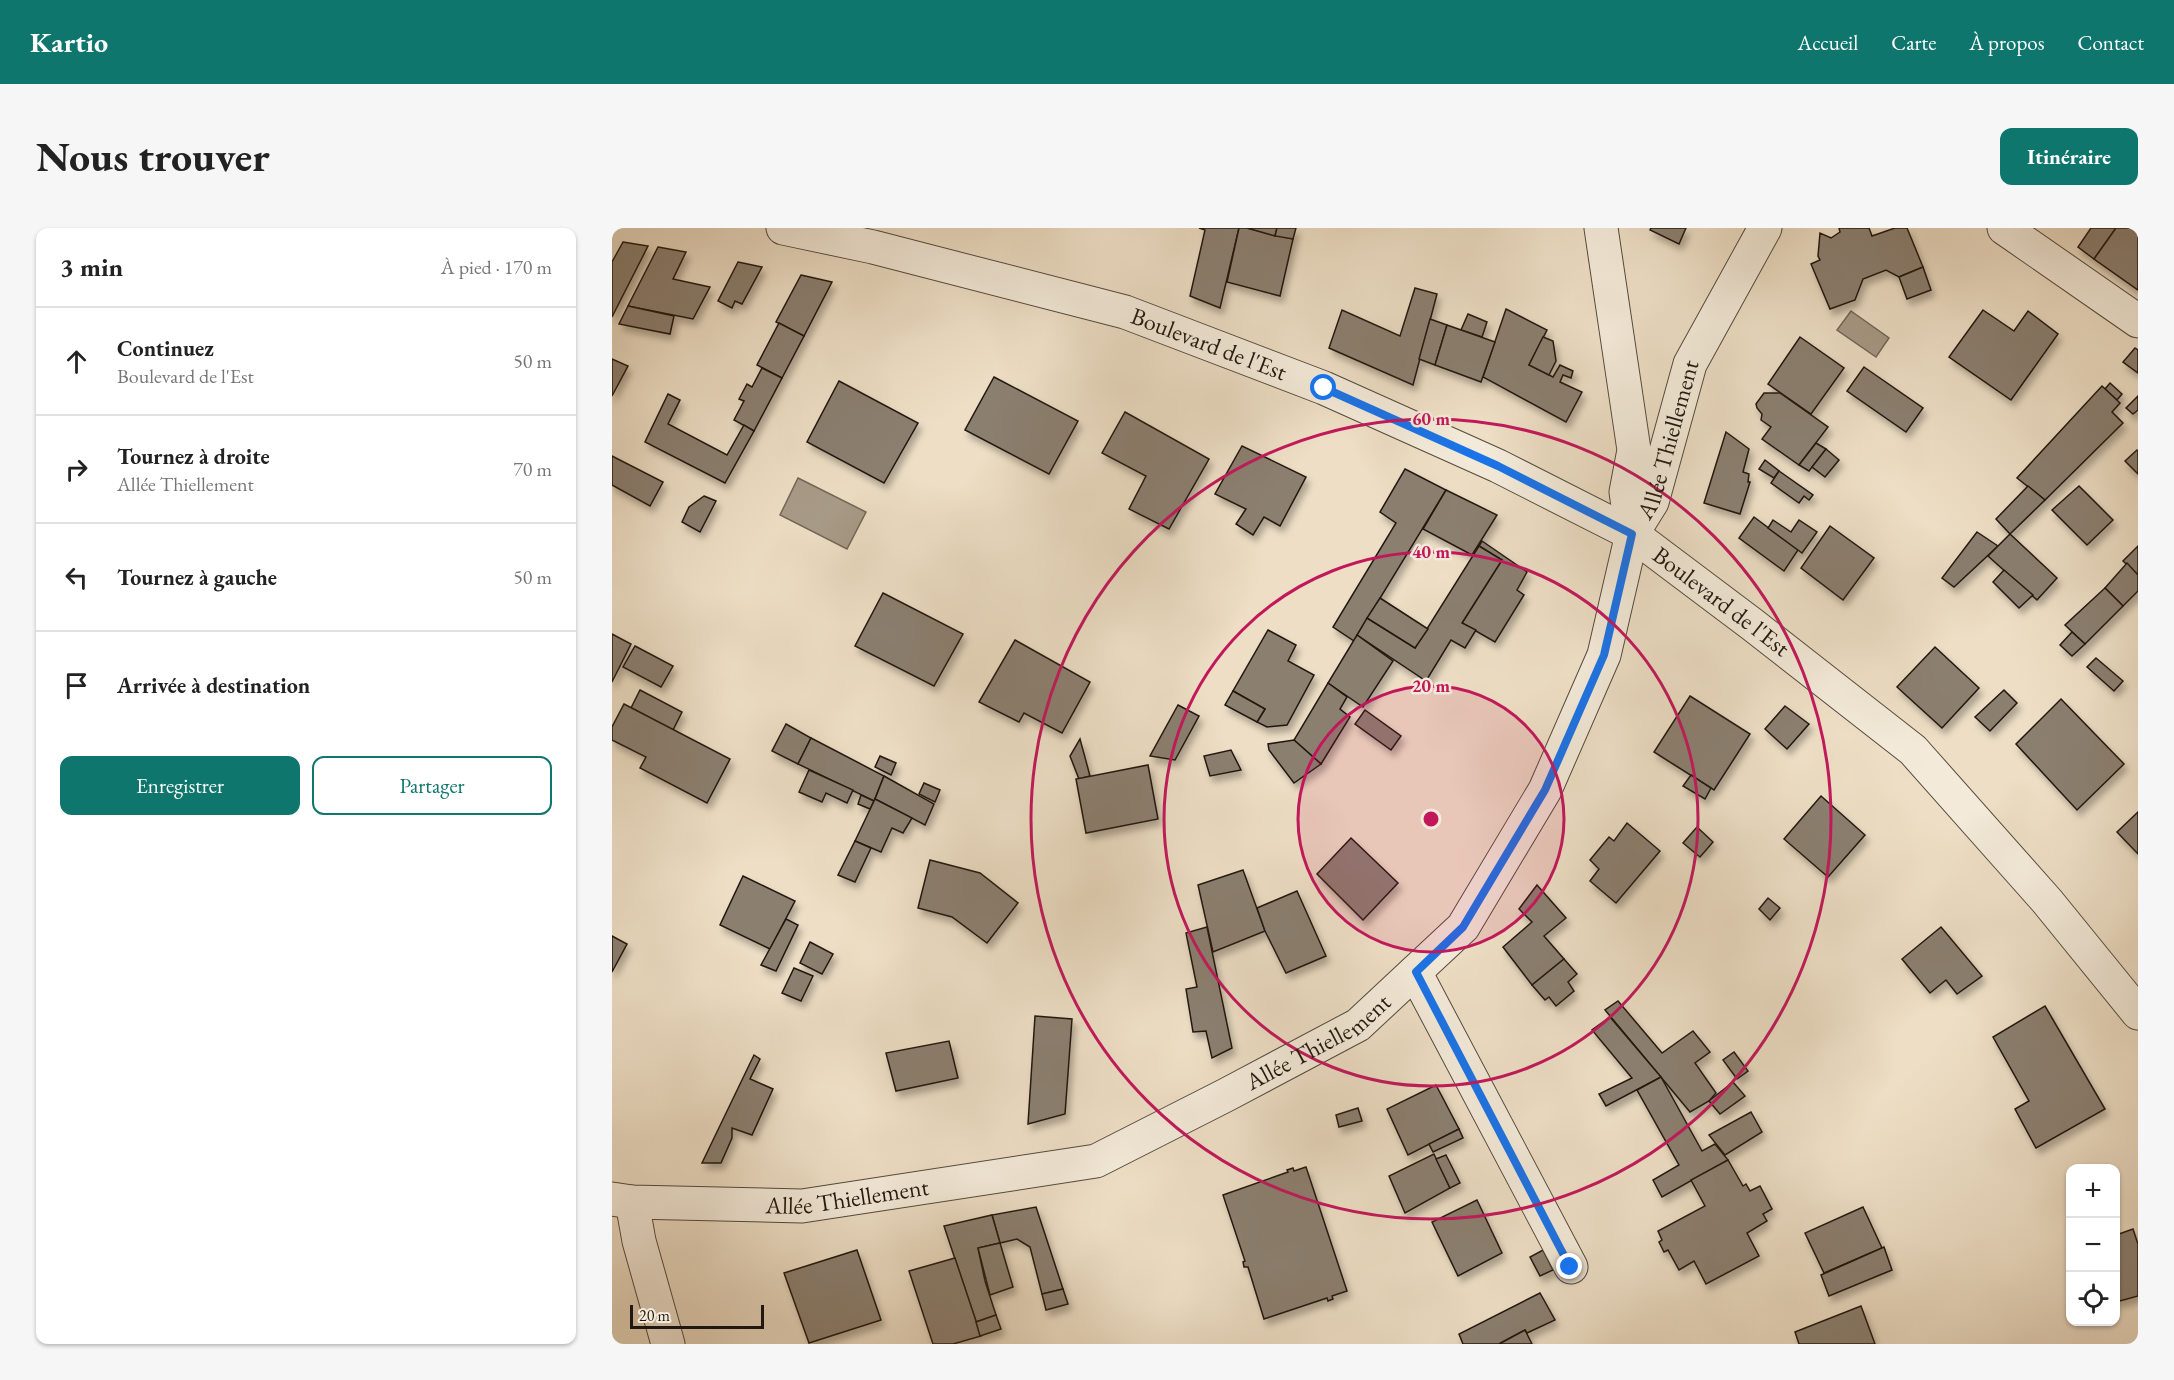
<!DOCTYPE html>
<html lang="fr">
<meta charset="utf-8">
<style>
body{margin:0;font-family:"EB Garamond",serif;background:#f6f6f6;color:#222}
.controls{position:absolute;right:18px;bottom:18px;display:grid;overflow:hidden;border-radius:12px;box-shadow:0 2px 4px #0004}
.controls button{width:54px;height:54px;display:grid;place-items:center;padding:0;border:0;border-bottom:2px solid #e0e0e0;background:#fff;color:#222;font:30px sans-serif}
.scale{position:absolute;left:18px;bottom:15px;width:134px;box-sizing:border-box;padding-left:6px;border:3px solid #211811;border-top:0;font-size:16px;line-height:21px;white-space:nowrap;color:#211811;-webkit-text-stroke:4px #f3ead9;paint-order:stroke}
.stop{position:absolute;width:18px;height:18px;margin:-14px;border:4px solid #1a73e8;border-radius:50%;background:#fff}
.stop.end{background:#1a73e8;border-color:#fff;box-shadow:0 2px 6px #0008}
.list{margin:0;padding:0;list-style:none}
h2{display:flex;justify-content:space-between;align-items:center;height:78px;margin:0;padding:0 24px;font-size:26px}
h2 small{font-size:20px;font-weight:400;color:#767676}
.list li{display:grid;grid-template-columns:39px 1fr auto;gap:18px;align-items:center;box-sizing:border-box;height:108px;padding:0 24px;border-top:2px solid #e0e0e0}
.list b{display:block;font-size:22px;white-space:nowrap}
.list p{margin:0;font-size:20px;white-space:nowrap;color:#767676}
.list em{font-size:20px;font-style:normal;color:#767676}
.actions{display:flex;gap:12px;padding:18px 24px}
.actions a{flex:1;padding:14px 0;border:2px solid #0f766e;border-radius:12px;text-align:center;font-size:21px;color:#0f766e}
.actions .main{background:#0f766e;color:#fff}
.icon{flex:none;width:33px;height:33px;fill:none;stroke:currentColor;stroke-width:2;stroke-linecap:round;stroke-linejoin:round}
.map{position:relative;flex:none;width:1526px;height:1116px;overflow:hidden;border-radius:12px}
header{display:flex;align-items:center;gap:36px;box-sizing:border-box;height:84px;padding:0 30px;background:#0f766e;color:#fff}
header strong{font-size:28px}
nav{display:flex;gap:33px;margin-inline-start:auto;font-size:21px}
.intro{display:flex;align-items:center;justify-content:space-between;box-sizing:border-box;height:144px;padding:0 36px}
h1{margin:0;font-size:42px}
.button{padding:15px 27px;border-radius:12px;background:#0f766e;color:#fff;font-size:21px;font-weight:700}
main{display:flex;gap:36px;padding:0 36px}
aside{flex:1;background:#fff;border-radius:12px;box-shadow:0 2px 4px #0004}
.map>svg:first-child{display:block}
.water{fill:#a89b88;stroke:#726758;stroke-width:1.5}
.building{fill:#8b7f6f;stroke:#211811;stroke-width:1.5;filter:url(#shadow)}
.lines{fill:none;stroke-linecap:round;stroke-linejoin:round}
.minor-casing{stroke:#544a3e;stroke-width:35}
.minor{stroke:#f3ead9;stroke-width:33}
.route{stroke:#1a73e8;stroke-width:8}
.ring{fill:none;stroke:#c2185b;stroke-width:3}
.labels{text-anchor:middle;stroke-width:5;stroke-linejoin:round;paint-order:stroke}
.street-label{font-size:24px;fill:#211811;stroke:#f3ead9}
.centre{fill:#c2185b;stroke:#f3ead9;stroke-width:3}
.ring-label{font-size:18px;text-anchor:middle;font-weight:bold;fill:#c2185b;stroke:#f3ead9;stroke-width:5;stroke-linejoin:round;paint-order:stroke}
</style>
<header>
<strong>Kartio</strong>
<nav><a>Accueil</a><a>Carte</a><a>À propos</a><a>Contact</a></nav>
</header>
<div class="intro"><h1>Nous trouver</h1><a class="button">Itinéraire</a></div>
<main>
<aside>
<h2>3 min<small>À pied · 170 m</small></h2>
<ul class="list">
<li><svg class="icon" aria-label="ahead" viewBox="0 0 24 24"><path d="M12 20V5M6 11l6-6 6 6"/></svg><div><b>Continuez</b><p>Boulevard de l'Est</p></div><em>50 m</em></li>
<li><svg class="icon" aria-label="right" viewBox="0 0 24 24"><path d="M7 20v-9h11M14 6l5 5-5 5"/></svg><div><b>Tournez à droite</b><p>Allée Thiellement</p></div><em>70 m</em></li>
<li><svg class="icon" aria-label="left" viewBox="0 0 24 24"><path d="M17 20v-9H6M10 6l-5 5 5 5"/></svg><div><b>Tournez à gauche</b></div><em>50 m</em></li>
<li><svg class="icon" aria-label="arrive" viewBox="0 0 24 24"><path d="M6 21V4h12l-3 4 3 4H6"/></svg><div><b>Arrivée à destination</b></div></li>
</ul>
<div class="actions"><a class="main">Enregistrer</a><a>Partager</a></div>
</aside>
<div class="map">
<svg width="1526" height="1116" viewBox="0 0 1526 1116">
<defs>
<filter id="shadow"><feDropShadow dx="3.5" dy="6" stdDeviation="3" flood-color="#0004"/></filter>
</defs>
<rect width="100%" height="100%" fill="#eddec5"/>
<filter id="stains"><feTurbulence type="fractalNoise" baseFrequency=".00333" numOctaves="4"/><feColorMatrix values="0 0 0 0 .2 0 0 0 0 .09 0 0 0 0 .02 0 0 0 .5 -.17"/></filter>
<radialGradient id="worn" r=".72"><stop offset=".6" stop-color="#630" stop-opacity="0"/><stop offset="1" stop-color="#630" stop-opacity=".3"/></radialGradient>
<g class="water">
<polygon points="1239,83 1277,110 1264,129 1225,102"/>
<polygon points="186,250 254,284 235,321 168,287"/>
</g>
<g class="building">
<polygon points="587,0 627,0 608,80 578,68 593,2"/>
<polygon points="627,0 635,0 681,11 668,68 615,54"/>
<polygon points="635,0 665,0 663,8"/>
<polygon points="665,0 684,0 681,11 663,8"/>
<polygon points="1039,0 1074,0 1067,16 1038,2"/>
<polygon points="1227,0 1257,0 1260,8 1283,0 1295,0 1311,39 1287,49 1274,42 1251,51 1243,72 1218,81 1199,36 1208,32 1206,28 1208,5 1219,10 1228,4"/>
<polygon points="1479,0 1504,0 1482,31 1466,19"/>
<polygon points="1504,0 1526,0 1526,62 1482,31"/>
<polygon points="11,14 36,18 0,89 0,34"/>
<polygon points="46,19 74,24 61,51 98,59 81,91 16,78"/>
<polygon points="126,34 150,39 130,76 123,73 120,80 106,73"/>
<polygon points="1311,39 1319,62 1295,71 1287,49"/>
<polygon points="189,47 220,54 192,108 164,94"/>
<polygon points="803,60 825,66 801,157 717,120 730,82 788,108"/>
<polygon points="16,78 62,88 58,106 7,96"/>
<polygon points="894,81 935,102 917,137 941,149 948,137 961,143 959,150 951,147 948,154 970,164 954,194 871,149"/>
<polygon points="1371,82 1402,103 1416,83 1446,106 1399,172 1337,129"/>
<polygon points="856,86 875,94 870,109 849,102"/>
<polygon points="818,91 835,97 823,137 807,131"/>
<polygon points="167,95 192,108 170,150 145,137"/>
<polygon points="835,97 883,114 869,154 823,137"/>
<polygon points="931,109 941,113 944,133 937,147 917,137"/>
<polygon points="1188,109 1232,140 1199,186 1156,156"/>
<polygon points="1523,120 1526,122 1526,145 1511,134"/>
<polygon points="0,131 16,138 0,168"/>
<polygon points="1252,139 1311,180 1294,204 1235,163"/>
<polygon points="150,140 170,150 142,203 122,192 132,173 127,171 135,156 140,159"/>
<polygon points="382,149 466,193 437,246 353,202"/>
<polygon points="227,153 306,195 272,255 195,214"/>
<polygon points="1498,155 1510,166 1505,172 1493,161"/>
<polygon points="1490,158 1508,175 1500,184 1511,195 1433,272 1405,250"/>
<polygon points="1152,165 1168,165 1216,199 1187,237 1150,211 1159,199 1149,192 1150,186 1145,180 1144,176"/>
<polygon points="56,166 68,172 56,196 115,227 132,197 142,203 113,255 33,214"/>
<polygon points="1526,168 1526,182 1521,186 1514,180"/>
<polygon points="513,184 597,231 557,301 517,281 534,248 490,225"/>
<polygon points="1114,204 1137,221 1131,244 1137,246 1136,254 1138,254 1128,286 1092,275"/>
<polygon points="1204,215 1214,221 1197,243 1187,237"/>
<polygon points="630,218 694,249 668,298 652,289 641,307 624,296 634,281 603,266"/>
<polygon points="1214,221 1227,232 1213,249 1200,239"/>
<polygon points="1525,222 1526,223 1526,246 1513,233"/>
<polygon points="0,228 51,254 38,278 0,257"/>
<polygon points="1153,232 1167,243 1162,250 1147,241"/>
<polygon points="793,241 834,262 742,413 721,399 784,295 768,284"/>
<polygon points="1167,243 1201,267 1197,272 1192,268 1187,275 1159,255"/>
<polygon points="1416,258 1433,272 1398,306 1384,291"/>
<polygon points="1467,258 1501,292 1475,317 1440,282"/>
<polygon points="834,262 885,287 860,327 811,301"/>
<polygon points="92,268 104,273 88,304 70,294 77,279"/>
<polygon points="1142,289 1186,322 1172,343 1127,310"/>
<polygon points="1161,292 1179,304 1187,292 1205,304 1190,325 1156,300"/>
<polygon points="1218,298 1262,330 1231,372 1189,340"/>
<polygon points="1365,304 1386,318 1342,359 1330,350"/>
<polygon points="1398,306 1445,350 1425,372 1376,328"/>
<polygon points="870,313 915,344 905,362 912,367 883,414 850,395 890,332 867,318"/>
<polygon points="867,318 890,332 850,395 864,402 853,420 839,412 814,453 745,407 755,390 803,420"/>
<polygon points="1526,318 1526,347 1511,333"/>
<polygon points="1515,335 1526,347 1526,363 1511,378 1493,360"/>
<polygon points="1392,342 1421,367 1407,380 1381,354"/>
<polygon points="1493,360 1511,378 1473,416 1453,397"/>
<polygon points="271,365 351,406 322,458 243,418"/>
<polygon points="768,370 816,401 803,420 755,390"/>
<polygon points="656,402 684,417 676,433 702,447 675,497 655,499 645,494 653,481 621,463"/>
<polygon points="1460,404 1473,416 1460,428 1448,417"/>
<polygon points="0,406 19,416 0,454"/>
<polygon points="745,407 781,433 751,479 716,455"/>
<polygon points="403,412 478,454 450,505 412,485 407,494 367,474"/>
<polygon points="23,418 61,438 49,459 11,439"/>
<polygon points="1323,419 1367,460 1330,500 1285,459"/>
<polygon points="1484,430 1511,453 1502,463 1475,439"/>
<polygon points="716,455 735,469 728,481 738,489 709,536 682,512"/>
<polygon points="28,462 70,484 61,502 19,480"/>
<polygon points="1392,462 1405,475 1378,503 1363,489"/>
<polygon points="621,463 653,481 645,494 613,477"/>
<polygon points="1078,468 1138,506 1102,562 1042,524"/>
<polygon points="1449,471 1512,536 1465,582 1404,516"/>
<polygon points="12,476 118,531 95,575 28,540 34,529 0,512 0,499"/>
<polygon points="566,477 587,488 563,532 538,528"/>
<polygon points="1173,478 1197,496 1175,521 1153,501"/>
<polygon points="753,482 789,508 779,522 743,496"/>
<polygon points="174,496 199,510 186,536 160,523"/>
<polygon points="199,510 272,548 262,573 186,536"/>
<polygon points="468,511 478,548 467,551 458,528"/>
<polygon points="682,512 709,536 682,555 657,522 656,516"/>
<polygon points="619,522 629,542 598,548 592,528"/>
<polygon points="268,528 284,535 279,547 263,539"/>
<polygon points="536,537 546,591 474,605 464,551"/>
<polygon points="197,542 241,562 235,575 214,565 210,574 187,564"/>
<polygon points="1079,547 1099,560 1093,571 1071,558"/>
<polygon points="272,548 322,576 313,597 263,571"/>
<polygon points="312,555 328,562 323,574 307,566"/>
<polygon points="249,567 262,573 258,581 246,576"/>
<polygon points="1209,568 1253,607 1216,649 1172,611"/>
<polygon points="263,571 300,590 291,605 280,600 269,624 243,613"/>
<polygon points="1526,584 1526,626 1505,604"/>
<polygon points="1015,595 1048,623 1004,675 978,653 987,641 978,632 997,609 1002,613"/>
<polygon points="1085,599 1101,614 1088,629 1071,615"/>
<polygon points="739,610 786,655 751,692 705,646"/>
<polygon points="243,613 259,620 243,654 226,647"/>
<polygon points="318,632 368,645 406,675 375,715 340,689 306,680"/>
<polygon points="631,642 653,703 601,724 586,657"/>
<polygon points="131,648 183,673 158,721 108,697"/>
<polygon points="925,657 954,690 932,708 952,731 920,757 891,719 920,694 907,681"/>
<polygon points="685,663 714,728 674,745 653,703 645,680"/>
<polygon points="1156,670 1168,680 1158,692 1147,681"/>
<polygon points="174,691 186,697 164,743 149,737"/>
<polygon points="595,699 620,820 600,830 594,803 581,804 574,761 585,759 574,705"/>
<polygon points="1329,699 1370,748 1345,766 1334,752 1318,765 1290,731"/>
<polygon points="0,708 15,716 0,744"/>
<polygon points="198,714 221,726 210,746 188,735"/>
<polygon points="952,731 965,746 956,754 962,763 944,778 937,769 933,772 920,757"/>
<polygon points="182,740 201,748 189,773 170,765"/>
<polygon points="1006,773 1050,825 1081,803 1098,824 1083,835 1104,865 1097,873 1078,884 993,782"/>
<polygon points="1433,778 1493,881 1424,920 1403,881 1417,873 1381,809"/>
<polygon points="423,788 460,791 453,886 416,896"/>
<polygon points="998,789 1049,849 994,878 987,866 1020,850 980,802"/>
<polygon points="337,813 346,850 284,863 274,825"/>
<polygon points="1122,824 1136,843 1125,851 1111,832"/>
<polygon points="142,827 148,831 138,851 161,861 140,907 120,900 120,910 109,935 90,935"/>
<polygon points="1049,849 1090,923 1103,916 1116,932 1050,969 1041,952 1067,937 1025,862"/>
<polygon points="1121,854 1133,868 1108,886 1097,873"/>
<polygon points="824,857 847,901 796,927 775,881"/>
<polygon points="746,880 750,893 727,899 724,887"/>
<polygon points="1139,884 1150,904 1113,927 1097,907"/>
<polygon points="847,901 851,910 821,924 817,916"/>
<polygon points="822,926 838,960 793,985 777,948"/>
<polygon points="834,927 848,955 838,960 824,931"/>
<polygon points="1116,932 1131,958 1134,956 1138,963 1148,958 1160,981 1151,986 1155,993 1135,1005 1147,1028 1094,1056 1082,1033 1067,1042 1056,1022 1052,1024 1047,1014 1050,1012 1046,1003 1093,978 1079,952"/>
<polygon points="694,939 735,1063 720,1068 721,1071 716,1073 715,1070 652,1091 636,1039 632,1039 631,1034 633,1033 611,967 676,944 675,942 681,940 682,943"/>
<polygon points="865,972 890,1025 846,1048 820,994"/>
<polygon points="424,979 451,1061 430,1066 418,1019 405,1011 388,1015 380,987"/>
<polygon points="1251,979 1270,1020 1212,1045 1193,1005"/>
<polygon points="380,987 388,1015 366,1020 373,1053 384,1087 364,1094 332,998"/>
<polygon points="1521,1001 1526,1016 1526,1068 1504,1074 1504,1007"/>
<polygon points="388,1015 401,1059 378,1067 366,1020"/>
<polygon points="1272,1019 1280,1042 1217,1068 1209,1047"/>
<polygon points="245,1022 269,1092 197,1115 172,1045"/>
<polygon points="931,1022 941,1042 928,1048 918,1029"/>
<polygon points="343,1030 369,1108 341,1116 321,1116 297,1043"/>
<polygon points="451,1061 456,1076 434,1082 430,1066"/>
<polygon points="928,1065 943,1092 915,1105 913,1102 887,1116 851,1116 847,1106"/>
<polygon points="1249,1078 1263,1116 1187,1116 1183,1104"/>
<polygon points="384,1087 389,1101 368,1108 364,1094"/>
<polygon points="913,1102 920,1116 887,1116"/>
</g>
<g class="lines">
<g class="minor-casing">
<g id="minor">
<path id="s1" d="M171,0l90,19 252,65 199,76 174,78 134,68 121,91 160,125 134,151 91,112"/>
<polyline points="989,0 1022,222 1014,264 1020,306"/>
<polyline points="1392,0 1526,93"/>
<polyline points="803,744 959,1039"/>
<path id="s2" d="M0,971l20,3 170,4 294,-45 130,-66 132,-70 105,-98 82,-137 59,-135 28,-121 20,-32 38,-138 75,-136"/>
<polyline points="20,974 27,1013 56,1116"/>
</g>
</g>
<use href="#minor" class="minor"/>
</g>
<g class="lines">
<polyline class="route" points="712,160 886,238 1020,306 992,427 933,562 851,699 804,744 958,1039"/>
</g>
<circle cx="819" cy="591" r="133" fill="#c2185b" fill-opacity=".12"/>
<g class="ring">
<circle cx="819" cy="591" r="133"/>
<circle cx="819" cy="591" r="267"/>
<circle cx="819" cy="591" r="400"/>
</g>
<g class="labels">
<g class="street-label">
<text dy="8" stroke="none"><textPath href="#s1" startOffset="442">Boulevard de l'Est</textPath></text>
<text dy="8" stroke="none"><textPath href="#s2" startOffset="1460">Allée Thiellement</textPath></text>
<text dy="8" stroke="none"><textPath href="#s1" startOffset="1018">Boulevard de l'Est</textPath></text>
<text dy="8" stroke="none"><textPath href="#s2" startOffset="740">Allée Thiellement</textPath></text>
<text dy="8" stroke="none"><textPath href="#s2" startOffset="236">Allée Thiellement</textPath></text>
</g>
</g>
<circle cx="819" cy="591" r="9" class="centre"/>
<g class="ring-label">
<text x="819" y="197">60 m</text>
<text x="819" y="330">40 m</text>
<text x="819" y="464">20 m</text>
</g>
<rect width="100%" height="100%" filter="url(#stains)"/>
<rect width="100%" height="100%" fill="url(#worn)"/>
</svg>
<div class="controls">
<button>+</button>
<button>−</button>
<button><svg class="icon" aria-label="locate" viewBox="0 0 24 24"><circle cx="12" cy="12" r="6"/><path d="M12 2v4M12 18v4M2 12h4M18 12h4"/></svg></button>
</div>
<div class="scale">20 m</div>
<div class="stop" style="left:712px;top:160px"></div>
<div class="stop end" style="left:958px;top:1039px"></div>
</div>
</main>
